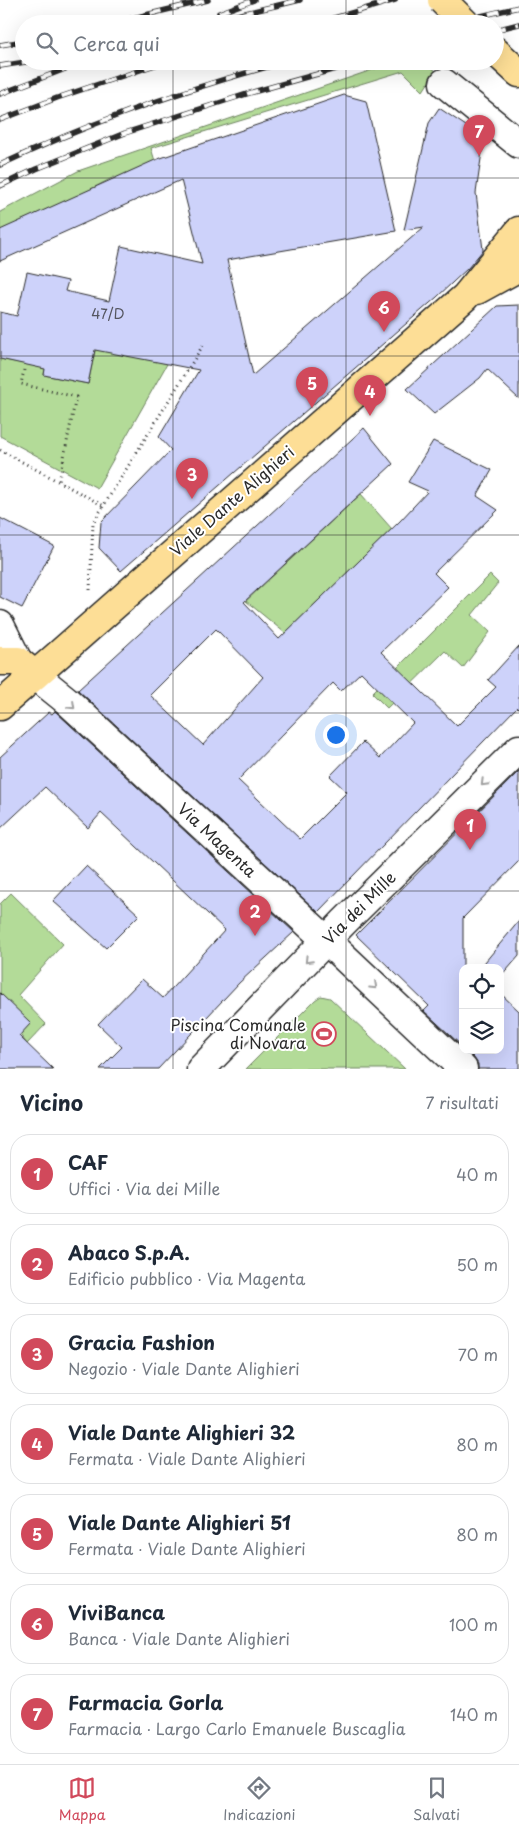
<!DOCTYPE html>
<html lang="it">
<meta charset="utf-8">
<style>
body{margin:0;font-family:"Playpen Sans",sans-serif;background:#f2f2f3;color:#1f2937}
.controls{position:absolute;right:15px;bottom:15px;display:grid;overflow:hidden;border-radius:10px;box-shadow:0 5px 20px #0002}
.controls button{width:45px;height:45px;display:grid;place-items:center;padding:0;border:0;border-bottom:1px solid #e0e1e3;background:#fff;color:#1f2937;font:25px sans-serif}
.you{position:absolute;left:335px;top:734px;width:18px;height:18px;margin:-12px;border:4px solid #fff;border-radius:50%;background:#1a73e8;box-shadow:0 0 0 8px #1a73e833}
.badge{display:grid;place-items:center;width:32px;height:32px;border-radius:50%;background:#d1495b;color:#fff;font-size:16px;font-weight:700}
.pin{position:absolute;translate:-50% -41px;filter:drop-shadow(0 1px 2px #0008)}
.pin::after{content:'';position:absolute;top:26px;width:18px;height:15px;background:inherit;clip-path:polygon(0 0,100% 0,50% 100%)}
.list{margin:0;padding:0;list-style:none}
h2{display:flex;justify-content:space-between;align-items:center;height:65px;margin:0;padding:0 20px;font-size:21px}
h2 small{font-size:16px;font-weight:400;color:#747a83}
.list li{display:grid;grid-template-columns:32px 1fr auto;gap:15px;align-items:center;box-sizing:border-box;height:80px;margin:0 10px 10px;padding:0 10px;border:1px solid #e0e1e3;border-radius:20px}
.list b{display:block;font-size:19px;white-space:nowrap}
.list p{margin:0;font-size:16px;white-space:nowrap;color:#747a83}
.list em{font-size:16px;font-style:normal;color:#747a83}
.icon{flex:none;width:28px;height:28px;fill:none;stroke:currentColor;stroke-width:2;stroke-linecap:round;stroke-linejoin:round}
.map{position:relative;flex:none;width:519px;height:1069px;overflow:hidden}
.search{position:absolute;background:#fff;box-shadow:0 5px 20px #0002;left:15px;right:15px;top:15px;height:55px;display:flex;align-items:center;gap:12px;box-sizing:border-box;padding:0 18px;border-radius:28px;color:#747a83;font-size:19px}
.sheet{height:695px;background:#fff}
nav{display:flex;justify-content:space-around;align-items:center;box-sizing:border-box;height:70px;border-top:1px solid #e0e1e3;background:#fff;font-size:14px;color:#747a83}
nav a{display:grid;justify-items:center;gap:2px}
nav .on{color:#d1495b}
.map>svg:first-child{display:block}
.green{fill:#b3db98;stroke:#6f8362}
.building{fill:#cdd2fa;stroke:#2b2b2b;fill-rule:evenodd}
.lines{fill:none;stroke-linecap:round;stroke-linejoin:round}
.minor-casing{stroke:#2b2b2b;stroke-width:31}
.major-casing{stroke:#2b2b2b;stroke-width:31}
.path{stroke:#2b2b2b;stroke-width:3;stroke-dasharray:1 4;stroke-linecap:butt}
.minor{stroke:#fff;stroke-width:28}
.major{stroke:#fdde96;stroke-width:28}
.rail-casing{stroke:#2b2b2b;stroke-width:5.5}
.rail{stroke:#fff;stroke-width:4;stroke-dasharray:11;stroke-linecap:butt}
.major-bridge-casing{stroke:#2b2b2b;stroke-width:31;stroke-linecap:butt}
.major-bridge{stroke:#fdde96;stroke-width:28}
.oneway{stroke:#a0a0a0}
.grid{fill:none;stroke:#2b2b2b;stroke-width:1;stroke-opacity:0.55}
.labels{text-anchor:middle;stroke-width:4;stroke-linejoin:round;paint-order:stroke}
.number-label{font-size:14px;fill:#54555f}
.street-label{font-size:16px;fill:#2b2b2b;stroke:#fff}
.poi-label{font-size:16px;fill:#2b2b2b;stroke:#fff;text-anchor:end}
</style>
<div class="map">
<svg width="519" height="1069" viewBox="0 0 519 1069">
<rect width="100%" height="100%" fill="#fff"/>
<filter id="ink" filterUnits="userSpaceOnUse"><feTurbulence type="fractalNoise" baseFrequency=".02" numOctaves="2"/><feDisplacementMap in="SourceGraphic" scale="10" xChannelSelector="R" yChannelSelector="G"/><feConvolveMatrix kernelMatrix="1 2 1 2 8 2 1 2 1" color-interpolation-filters="sRGB"/></filter>
<g filter="url(#ink)">
<g class="green">
<polygon points="398,61 423,61 436,71 423,91 403,71 151,148 155,161 130,182 114,177 0,237 0,212 78,171"/>
<polygon points="97,341 167,364 97,488 0,436 0,359 45,368 44,375 88,384"/>
<polygon points="361,494 392,529 285,633 246,601"/>
<polygon points="490,575 498,583 472,615 490,632 463,668 445,651 387,708 372,693"/>
<polygon points="11,893 63,944 18,995 46,1024 27,1044 0,1008 0,904"/>
<polygon points="321,996 330,998 405,1069 246,1069 315,1000"/>
</g>
<g class="building">
<polygon points="344,95 366,101 396,231 227,260 253,375 424,227 404,230 429,123 439,108 484,138 476,193 483,250 468,268 437,297 121,571 99,548 101,522 171,450 159,437 199,370 95,350 88,384 44,375 45,369 0,359 0,312 17,316 27,272 68,281 65,291 109,301 121,246 202,264 181,180 0,261 0,230 155,160"/>
<polygon points="519,305 519,399 487,369 480,378 434,414 407,389 497,306"/>
<path d="M364,428l29,36 -149,138 35,37 121,-118 28,-30 -20,-9 25,-41 59,29 -15,26 21,14 -64,63 14,14 -67,65 76,74 39,-39 -8,-7 31,-34v63l-2,-2 -199,205 -240,-222zM216,629l47,48 -60,68 -53,-50zM361,672l52,51 -33,35 -17,-16 -33,34 17,16 -47,47 -62,-59 95,-97 8,8z"/>
<polygon points="0,518 54,546 22,608 0,597"/>
<polygon points="55,711 294,932 239,983 158,1069 100,1069 122,1047 98,1024 142,979 163,998 225,930 101,813 88,828 45,787 0,829 0,757 49,712 52,714"/>
<polygon points="519,771 519,861 463,918 463,1047 424,1011 429,1006 356,935"/>
<polygon points="86,866 139,915 106,948 53,901"/>
<polygon points="519,921 519,956 500,978 500,968 480,968"/>
<polygon points="0,993 31,1023 19,1036 53,1069 0,1069"/>
<polygon points="500,993 519,1011 519,1069 478,1069 478,1064 474,1058 466,1050 500,1050"/>
</g>
<g class="lines">
<g class="minor-casing">
<g id="minor">
<polyline points="444,83 519,144"/>
<polyline points="0,625 18,661"/>
<polyline points="35,675 66,700 326,940 463,1069"/>
<polyline points="201,1069 344,922 519,749"/>
</g>
</g>
<g class="major-casing">
<g id="major">
<polyline points="495,51 519,73"/>
<polyline points="477,290 519,267"/>
<polyline points="0,661 18,661 35,675"/>
<polyline points="0,706 465,297 519,231"/>
</g>
</g>
<g class="path">
<polyline points="24,370 21,384 76,397 59,482"/>
<polyline points="0,450 104,506"/>
<polyline points="90,590 93,523 205,342"/>
</g>
<use href="#minor" class="minor"/>
<use href="#major" class="major"/>
<g class="rail-casing">
<g id="rail">
<polyline points="219,13 254,0"/>
<polyline points="108,24 208,0"/>
<polyline points="199,24 300,0"/>
<polyline points="314,24 395,0"/>
<polyline points="446,24 519,7"/>
<polyline points="495,30 519,24"/>
<polyline points="0,45 24,41"/>
<polyline points="0,66 32,61"/>
<polyline points="0,94 86,61"/>
<polyline points="0,120 57,98 167,61"/>
<path d="M0,165c93,-44 190,-78 289,-104"/>
<polyline points="0,186 36,169 125,133 253,92 364,61"/>
</g>
</g>
<use href="#rail" class="rail"/>
<g class="major-bridge-casing">
<polyline id="major-bridge" points="442,0 466,24"/>
</g>
<use href="#major-bridge" class="major-bridge"/>
</g>
<defs><path id="oneway-chevron" d="M-2-3.5L2.5 0L-2 3.5" fill="none" stroke-width="1.6" stroke-linecap="round" stroke-linejoin="round" transform="scale(1.25)"/></defs>
<g class="oneway">
<use href="#oneway-chevron" transform="translate(72 706) rotate(43)"/>
<use href="#oneway-chevron" transform="translate(484 783) rotate(135)"/>
<use href="#oneway-chevron" transform="translate(308 960) rotate(134)"/>
<use href="#oneway-chevron" transform="translate(374 986) rotate(43)"/>
</g>
</g>
<path class="grid" d="M173,0v24M346,0v24M173,61v1008M346,61v1008M0,178h519M0,356h519M0,535h519M0,713h519M0,891h519"/>
<defs>
<g id="stadium-ring" transform="scale(1.25)"><circle r="9.5" fill="#fff" stroke="#d1495b" stroke-width="1.5"/><path d="M0-5a6.5 5 0 1 0 0 10a6.5 5 0 1 0 0-10ZM-3.5-1.8h7v3.6h-7Z" fill="#d1495b"/></g>
</defs>
<g fill-rule="evenodd">
<use href="#stadium-ring" x="324" y="1034"/>
</g>
<g class="labels">
<g class="number-label">
<text x="108" y="319">47/D</text>
</g>
<g class="street-label">
<text transform="translate(232 501) rotate(-41)" y="6">Viale Dante Alighieri</text>
<text transform="translate(217 840) rotate(43)" y="6">Via Magenta</text>
<text transform="translate(359 908) rotate(-45)" y="6">Via dei Mille</text>
</g>
<g class="poi-label">
<text x="306" y="1031">Piscina Comunale<tspan x="306" dy="18">di Novara</tspan></text>
</g>
</g>
</svg>
<div class="controls">
<button><svg class="icon" aria-label="locate" viewBox="0 0 24 24"><circle cx="12" cy="12" r="6"/><path d="M12 2v4M12 18v4M2 12h4M18 12h4"/></svg></button>
<button><svg class="icon" aria-label="layers" viewBox="0 0 24 24"><path d="M12 4l9 5-9 5-9-5zM3 14l9 5 9-5"/></svg></button>
</div>
<div class="you"></div>
<div class="pin badge" style="left:470px;top:850px">1</div>
<div class="pin badge" style="left:255px;top:936px">2</div>
<div class="pin badge" style="left:192px;top:499px">3</div>
<div class="pin badge" style="left:370px;top:416px">4</div>
<div class="pin badge" style="left:312px;top:408px">5</div>
<div class="pin badge" style="left:384px;top:332px">6</div>
<div class="pin badge" style="left:479px;top:156px">7</div>
<div class="search"><svg class="icon" aria-label="search" viewBox="0 0 24 24"><circle cx="10" cy="10" r="6"/><path d="M15 15l6 6"/></svg>Cerca qui</div>
</div>
<section class="sheet">
<h2>Vicino<small>7 risultati</small></h2>
<ul class="list">
<li><span class="badge">1</span><div><b>CAF</b><p>Uffici · Via dei Mille</p></div><em>40 m</em></li>
<li><span class="badge">2</span><div><b>Abaco S.p.A.</b><p>Edificio pubblico · Via Magenta</p></div><em>50 m</em></li>
<li><span class="badge">3</span><div><b>Gracia Fashion</b><p>Negozio · Viale Dante Alighieri</p></div><em>70 m</em></li>
<li><span class="badge">4</span><div><b>Viale Dante Alighieri 32</b><p>Fermata · Viale Dante Alighieri</p></div><em>80 m</em></li>
<li><span class="badge">5</span><div><b>Viale Dante Alighieri 51</b><p>Fermata · Viale Dante Alighieri</p></div><em>80 m</em></li>
<li><span class="badge">6</span><div><b>ViviBanca</b><p>Banca · Viale Dante Alighieri</p></div><em>100 m</em></li>
<li><span class="badge">7</span><div><b>Farmacia Gorla</b><p>Farmacia · Largo Carlo Emanuele Buscaglia</p></div><em>140 m</em></li>
</ul>
</section>
<nav>
<a class="on"><svg class="icon" aria-label="map" viewBox="0 0 24 24"><path d="M3 6l6-2 6 2 6-2v14l-6 2-6-2-6 2zM9 4v14M15 6v14"/></svg>Mappa</a>
<a><svg class="icon" aria-label="directions" viewBox="0 0 24 24"><path d="M12 3l9 9-9 9-9-9zM9 14v-3h6M13 9l2 2-2 2"/></svg>Indicazioni</a>
<a><svg class="icon" aria-label="saved" viewBox="0 0 24 24"><path d="M7 4h10v16l-5-4-5 4z"/></svg>Salvati</a>
</nav>
